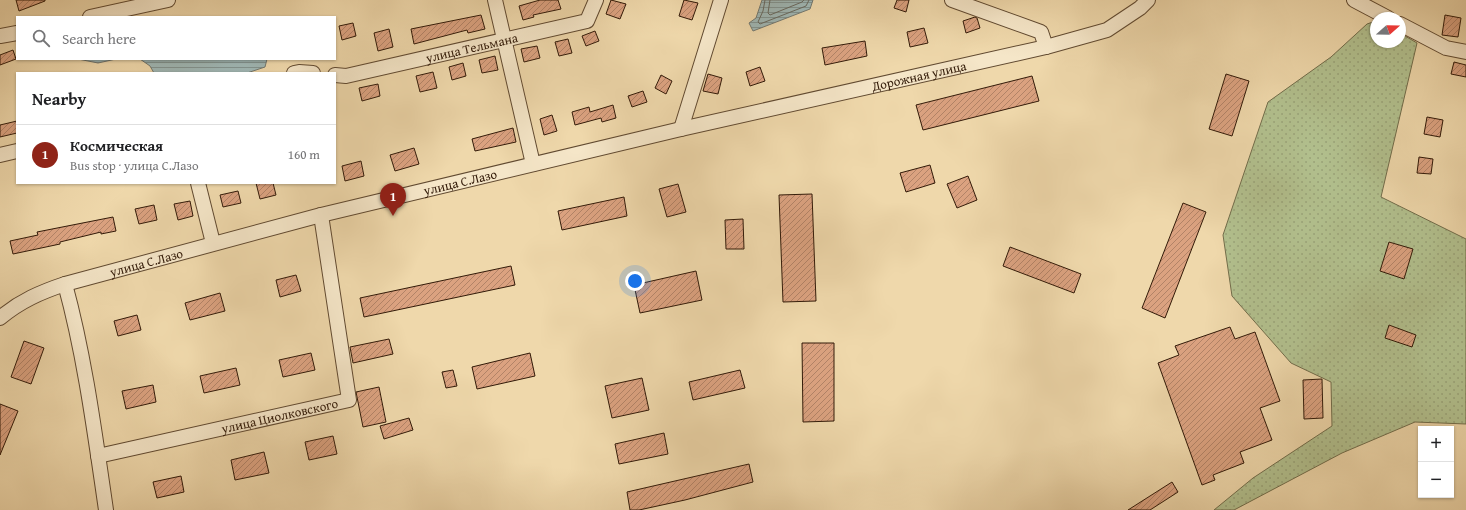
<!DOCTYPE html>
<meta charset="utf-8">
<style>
body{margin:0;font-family:"Gentium Book Plus",serif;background:#f2f2f2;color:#202124}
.controls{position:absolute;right:12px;bottom:12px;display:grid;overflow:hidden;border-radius:0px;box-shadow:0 1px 3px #0004}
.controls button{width:36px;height:36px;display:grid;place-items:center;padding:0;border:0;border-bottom:1px solid #e0e0e0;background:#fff;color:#202124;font:20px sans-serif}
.compass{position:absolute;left:1370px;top:12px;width:36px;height:36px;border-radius:50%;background:#fff;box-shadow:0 1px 3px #0004;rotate:70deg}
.you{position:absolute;left:635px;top:281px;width:14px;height:14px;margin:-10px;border:3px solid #fff;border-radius:50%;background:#1a73e8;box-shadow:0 0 0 6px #1a73e833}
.badge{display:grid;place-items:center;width:26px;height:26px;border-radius:50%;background:#8f2418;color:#fff;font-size:13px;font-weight:700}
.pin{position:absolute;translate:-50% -33px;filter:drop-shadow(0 1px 2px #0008)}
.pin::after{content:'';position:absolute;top:21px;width:14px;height:12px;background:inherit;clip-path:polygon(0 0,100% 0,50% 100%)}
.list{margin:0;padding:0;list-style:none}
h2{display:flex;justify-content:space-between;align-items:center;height:52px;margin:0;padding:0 16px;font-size:17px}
h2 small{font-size:13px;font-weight:400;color:#757577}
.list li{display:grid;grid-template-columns:26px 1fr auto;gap:12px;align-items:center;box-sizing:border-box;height:60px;padding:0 16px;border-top:1px solid #e0e0e0}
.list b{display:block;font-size:15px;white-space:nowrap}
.list p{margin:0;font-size:13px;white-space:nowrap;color:#757577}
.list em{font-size:13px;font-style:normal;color:#757577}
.icon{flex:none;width:22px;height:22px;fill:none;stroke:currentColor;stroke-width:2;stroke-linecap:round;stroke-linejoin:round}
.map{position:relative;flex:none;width:1466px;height:510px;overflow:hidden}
.search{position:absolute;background:#fff;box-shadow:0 1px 3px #0004;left:16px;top:16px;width:320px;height:44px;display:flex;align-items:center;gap:10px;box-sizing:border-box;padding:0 14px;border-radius:0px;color:#757577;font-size:15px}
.panel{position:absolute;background:#fff;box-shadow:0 1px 3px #0004;left:16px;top:72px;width:320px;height:112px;border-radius:0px}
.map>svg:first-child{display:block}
.grass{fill:url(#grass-dots);stroke:#726d4b}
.water{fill:url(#water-rules);stroke:#737870}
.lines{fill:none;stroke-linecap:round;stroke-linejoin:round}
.shore{stroke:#68685e;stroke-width:1}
.building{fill:url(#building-hatch);stroke:#321a08}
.minor-casing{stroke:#614a31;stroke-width:16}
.minor{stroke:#f5e6c8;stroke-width:14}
.labels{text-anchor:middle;stroke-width:3;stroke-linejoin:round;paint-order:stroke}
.street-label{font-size:13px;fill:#321a08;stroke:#f5e6c8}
</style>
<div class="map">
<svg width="1466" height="510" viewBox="0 0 1466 510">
<defs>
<pattern id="grass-dots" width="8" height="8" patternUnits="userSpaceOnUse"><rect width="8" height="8" fill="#b2c08e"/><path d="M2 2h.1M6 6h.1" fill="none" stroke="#9aa479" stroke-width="1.8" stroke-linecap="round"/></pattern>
<pattern id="water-rules" width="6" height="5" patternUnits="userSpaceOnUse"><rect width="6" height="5" fill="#9fb7b5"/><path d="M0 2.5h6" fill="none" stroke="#829491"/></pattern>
<pattern id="building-hatch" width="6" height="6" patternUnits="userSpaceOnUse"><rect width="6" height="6" fill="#dba280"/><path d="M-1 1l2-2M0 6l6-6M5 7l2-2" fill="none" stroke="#b28367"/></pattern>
</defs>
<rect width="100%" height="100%" fill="#efd8ab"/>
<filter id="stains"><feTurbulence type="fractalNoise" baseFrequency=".005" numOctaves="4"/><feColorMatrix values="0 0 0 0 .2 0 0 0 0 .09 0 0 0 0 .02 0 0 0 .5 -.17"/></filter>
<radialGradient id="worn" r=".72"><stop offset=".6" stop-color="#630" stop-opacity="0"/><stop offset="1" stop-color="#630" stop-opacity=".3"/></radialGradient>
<polygon class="grass" points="1376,21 1376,42 1400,42 1400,33 1417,43 1381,197 1466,239 1466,424 1415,422 1342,453 1234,510 1214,510 1253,478 1332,426 1331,382 1291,363 1232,296 1223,235 1268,102 1331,57 1367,24"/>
<g class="water">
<polygon points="762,0 813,0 810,9 753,31 749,23 756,18"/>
<polygon points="78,59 116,59 98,63"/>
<polygon points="140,59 267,59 265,67 247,73 154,73 150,66"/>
</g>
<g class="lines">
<g class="shore">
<polyline points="765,0 763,11 758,22 760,24 806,6 809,0"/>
<polyline points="770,0 768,13 770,15 802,2 804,0"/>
</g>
</g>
<g class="building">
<polygon points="16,0 45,0 45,1 19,11"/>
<polygon points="540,0 558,0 561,9 533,15 534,17 523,20 519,6"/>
<polygon points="611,0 626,4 620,19 606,14"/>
<polygon points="684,0 698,3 692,20 679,16"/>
<polygon points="897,0 909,0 906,12 894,8"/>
<polygon points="481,15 485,29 468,33 467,30 414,44 411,29"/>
<polygon points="1445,15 1461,18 1458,37 1442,35"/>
<polygon points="975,17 977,18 980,28 966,33 963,21"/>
<polygon points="353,23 356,36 342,40 339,26"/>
<polygon points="924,28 928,43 910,47 907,32"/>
<polygon points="389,29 393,47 378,51 374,33"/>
<polygon points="595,31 599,41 586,46 582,36"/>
<polygon points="568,39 572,53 559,56 555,42"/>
<polygon points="865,41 867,56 825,65 822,48"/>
<polygon points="537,46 540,58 524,62 521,49"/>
<polygon points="13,50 16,59 0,65 0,55"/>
<polygon points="495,56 498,70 482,73 479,60"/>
<polygon points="1454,62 1466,65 1466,77 1451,74"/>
<polygon points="463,63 466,76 452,80 449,67"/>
<polygon points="760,67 765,81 750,86 746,72"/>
<polygon points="433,72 437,88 420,92 416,76"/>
<polygon points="708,74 722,78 718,94 703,91"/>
<polygon points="1226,74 1249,81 1232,136 1209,129"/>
<polygon points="661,75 672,81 666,94 655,88"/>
<polygon points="1032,76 1039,101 923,130 916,105"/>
<polygon points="378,84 380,96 362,101 359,88"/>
<polygon points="643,91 647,102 632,107 628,96"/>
<polygon points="613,105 616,118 602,122 601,118 575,125 572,112 589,107 590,112"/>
<polygon points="552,115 557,131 544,135 540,119"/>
<polygon points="1427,117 1443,120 1440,137 1424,134"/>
<polygon points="17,121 17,133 0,137 0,125"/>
<polygon points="513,128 516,142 475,151 472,139"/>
<polygon points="414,148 419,164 395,171 390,155"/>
<polygon points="1419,157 1433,159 1431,174 1417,173"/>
<polygon points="361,161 364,176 345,181 342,166"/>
<polygon points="930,165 935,183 906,192 900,173"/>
<polygon points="968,176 977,200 957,208 947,184"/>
<polygon points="256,183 273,183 276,195 260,199"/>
<polygon points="678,184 686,212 667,217 659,189"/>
<polygon points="238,191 241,203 223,207 220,195"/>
<polygon points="812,194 816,301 783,302 779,195"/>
<polygon points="624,197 627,216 562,230 558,211"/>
<polygon points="190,201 193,216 178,220 174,204"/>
<polygon points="1183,203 1206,212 1165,318 1142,308"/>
<polygon points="154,205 157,220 139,224 135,209"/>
<polygon points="113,217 116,231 101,234 101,232 60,242 60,244 13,254 10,241 38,235 37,232"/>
<polygon points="743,219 744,249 726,249 725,220"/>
<polygon points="1389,242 1413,249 1404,279 1380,271"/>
<polygon points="1010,247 1081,274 1074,293 1003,266"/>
<polygon points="511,266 515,285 364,317 360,298"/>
<polygon points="696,271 702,300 640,313 634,285"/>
<polygon points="296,275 301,291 280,297 276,280"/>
<polygon points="220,293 225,311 190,320 185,303"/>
<polygon points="137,315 141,330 118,336 114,321"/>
<polygon points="1389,325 1416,335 1412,347 1385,338"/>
<polygon points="1230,327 1235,339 1255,332 1280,401 1260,408 1272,440 1240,452 1244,463 1213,475 1215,480 1202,485 1158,363 1179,355 1175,346"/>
<polygon points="389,339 393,354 353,363 350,347"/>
<polygon points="24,341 44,348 31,384 11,377"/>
<polygon points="802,343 834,343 834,421 803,422"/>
<polygon points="311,353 315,370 283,377 279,360"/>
<polygon points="530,353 535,376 477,389 472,367"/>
<polygon points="236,368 240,385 204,393 200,376"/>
<polygon points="453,370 457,386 446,388 442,372"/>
<polygon points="740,370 745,388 693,400 689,382"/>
<polygon points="642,378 649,410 612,418 605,386"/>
<polygon points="1322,379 1323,418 1304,419 1303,380"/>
<polygon points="153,385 156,402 126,409 122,391"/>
<polygon points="379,387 386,422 363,427 356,392"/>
<polygon points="0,404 18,411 0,455"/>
<polygon points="409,418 413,430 384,439 380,426"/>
<polygon points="664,433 668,454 619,464 615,444"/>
<polygon points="333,436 337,454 309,460 305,442"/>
<polygon points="264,452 269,473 235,480 231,460"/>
<polygon points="749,464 753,482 685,500 639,510 630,510 627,492"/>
<polygon points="181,476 184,492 157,498 153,482"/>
<polygon points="1172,482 1178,492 1150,510 1128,510"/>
</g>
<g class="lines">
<g class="minor-casing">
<g id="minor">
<polyline points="495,0 533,164"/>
<polyline points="952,0 1041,32 1046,47"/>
<polyline points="1354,0 1388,18"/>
<polyline points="90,17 168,0"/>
<polyline points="1400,24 1446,48 1466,52"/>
<polyline points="0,36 17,33"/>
<polyline points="294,73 299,72 313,73"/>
<path id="s1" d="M335,75l11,1 241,-55 9,-21"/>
<polyline points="681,129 721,0"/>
<polyline points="0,155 17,151"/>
<polyline points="198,183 213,243"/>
<path d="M65,284c20,73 30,151 41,226"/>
<path id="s2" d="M0,318c20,-17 41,-26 65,-34l256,-69 360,-86 365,-82 61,-17 33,-22 8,-8"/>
<path id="s3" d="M98,456l251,-56 -28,-185"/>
</g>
</g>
<use href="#minor" class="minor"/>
</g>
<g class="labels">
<g class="street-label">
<text dy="5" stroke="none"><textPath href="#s1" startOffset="140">улица Тельмана</textPath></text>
<text dy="5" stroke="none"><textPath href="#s2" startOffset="953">Дорожная улица</textPath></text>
<text dy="5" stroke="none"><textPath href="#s2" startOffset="482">улица С.Лазо</textPath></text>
<text dy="5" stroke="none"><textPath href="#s2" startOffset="158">улица С.Лазо</textPath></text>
<text dy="5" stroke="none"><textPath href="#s3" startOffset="186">улица Циолковского</textPath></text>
</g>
</g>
<rect width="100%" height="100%" filter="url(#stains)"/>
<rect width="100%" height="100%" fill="url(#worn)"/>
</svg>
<div class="controls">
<button>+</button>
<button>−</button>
</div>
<svg class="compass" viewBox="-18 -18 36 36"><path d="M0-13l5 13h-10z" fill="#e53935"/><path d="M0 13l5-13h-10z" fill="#757577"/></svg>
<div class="you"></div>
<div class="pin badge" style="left:393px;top:216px">1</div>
<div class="search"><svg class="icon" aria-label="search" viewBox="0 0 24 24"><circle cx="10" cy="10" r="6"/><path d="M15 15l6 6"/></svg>Search here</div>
<section class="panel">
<h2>Nearby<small></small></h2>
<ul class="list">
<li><span class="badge">1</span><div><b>Космическая</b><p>Bus stop · улица С.Лазо</p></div><em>160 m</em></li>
</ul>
</section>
</div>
